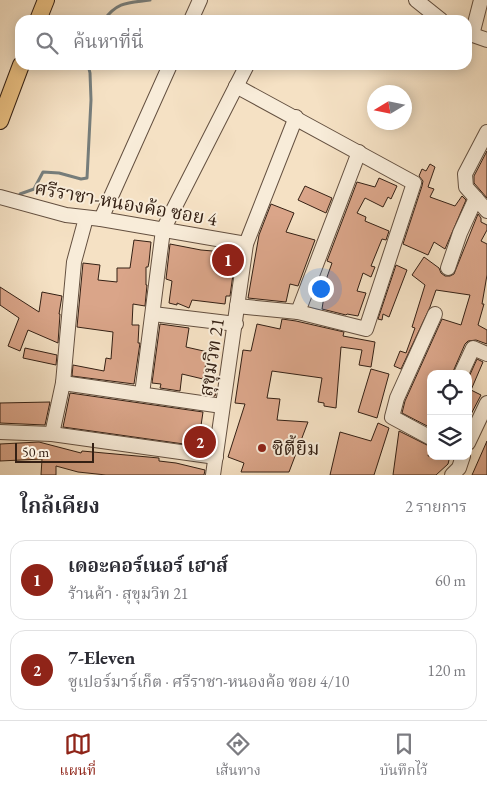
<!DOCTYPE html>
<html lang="th">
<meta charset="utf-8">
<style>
body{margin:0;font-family:"EB Garamond","Noto Serif Thai",serif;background:#f7f7f7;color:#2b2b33}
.controls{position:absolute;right:15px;bottom:15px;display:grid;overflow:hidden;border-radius:10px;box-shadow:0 2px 12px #0003}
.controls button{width:45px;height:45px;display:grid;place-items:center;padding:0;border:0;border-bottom:1px solid #e1e1e2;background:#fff;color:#2b2b33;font:25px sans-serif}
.compass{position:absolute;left:367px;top:85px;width:45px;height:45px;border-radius:50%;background:#fff;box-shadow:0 2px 12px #0003;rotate:260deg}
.scale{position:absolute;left:15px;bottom:12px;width:79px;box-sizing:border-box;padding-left:5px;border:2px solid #342014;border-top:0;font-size:14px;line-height:18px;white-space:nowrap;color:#342014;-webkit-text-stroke:4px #f8ecd9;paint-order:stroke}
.you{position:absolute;left:320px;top:288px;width:18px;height:18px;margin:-12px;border:4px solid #fff;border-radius:50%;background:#1a73e8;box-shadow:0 0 0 8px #1a73e833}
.badge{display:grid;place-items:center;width:32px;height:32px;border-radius:50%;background:#8f2418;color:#fff;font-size:16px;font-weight:700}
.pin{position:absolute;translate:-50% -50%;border:2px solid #fff;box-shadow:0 1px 5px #0006}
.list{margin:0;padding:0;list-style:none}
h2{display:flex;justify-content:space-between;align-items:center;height:65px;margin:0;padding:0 20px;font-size:21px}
h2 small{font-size:16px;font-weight:400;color:#7c7c81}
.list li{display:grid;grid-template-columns:32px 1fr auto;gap:15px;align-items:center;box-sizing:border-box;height:80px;margin:0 10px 10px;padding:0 10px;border:1px solid #e1e1e2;border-radius:15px}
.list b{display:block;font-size:19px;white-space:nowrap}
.list p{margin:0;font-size:16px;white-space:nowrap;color:#7c7c81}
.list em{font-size:16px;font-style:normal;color:#7c7c81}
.icon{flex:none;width:28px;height:28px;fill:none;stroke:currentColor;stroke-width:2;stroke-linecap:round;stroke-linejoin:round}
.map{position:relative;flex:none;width:487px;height:475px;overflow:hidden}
.search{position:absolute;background:#fff;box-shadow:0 2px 12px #0003;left:15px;right:15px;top:15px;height:55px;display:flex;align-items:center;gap:12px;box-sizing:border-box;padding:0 18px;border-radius:15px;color:#7c7c81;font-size:19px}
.sheet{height:245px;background:#fff}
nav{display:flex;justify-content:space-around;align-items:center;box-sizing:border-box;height:70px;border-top:1px solid #e1e1e2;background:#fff;font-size:14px;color:#7c7c81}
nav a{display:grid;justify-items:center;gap:2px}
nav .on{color:#8f2418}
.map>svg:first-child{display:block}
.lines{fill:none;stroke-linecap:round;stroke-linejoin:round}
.stream{stroke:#767d7b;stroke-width:3}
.building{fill:#daa589;stroke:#342014}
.minor-casing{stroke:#645040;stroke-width:16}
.major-casing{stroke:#342014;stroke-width:18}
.minor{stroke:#f8ecd9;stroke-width:14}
.major{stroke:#eac082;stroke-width:16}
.poi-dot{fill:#8f2418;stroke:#f8ecd9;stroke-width:2}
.labels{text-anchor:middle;stroke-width:4;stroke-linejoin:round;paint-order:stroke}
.street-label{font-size:19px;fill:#342014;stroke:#f8ecd9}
.poi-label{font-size:19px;fill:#342014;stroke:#f8ecd9;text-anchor:start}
</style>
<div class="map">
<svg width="487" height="475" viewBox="0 0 487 475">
<rect width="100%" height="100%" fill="#f5e1c4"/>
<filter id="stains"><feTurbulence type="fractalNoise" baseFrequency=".004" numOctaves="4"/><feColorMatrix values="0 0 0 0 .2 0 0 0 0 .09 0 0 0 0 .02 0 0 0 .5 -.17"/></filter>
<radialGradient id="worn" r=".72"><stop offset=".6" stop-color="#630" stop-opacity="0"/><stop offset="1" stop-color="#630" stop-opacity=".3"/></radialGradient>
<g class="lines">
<g class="stream">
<path d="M104,20c14,-19 25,-17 46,-20"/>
<polyline points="19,198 20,194 34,189 43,172 59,173 81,179 87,178 91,100 90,73 88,65"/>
</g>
</g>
<g class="building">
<polygon points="487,151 487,198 474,183 474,176"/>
<polygon points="430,164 435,167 428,187 434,189 430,197 455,206 462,196 466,200 445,249 434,242 428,255 403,244 422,186 423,181 419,176 422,169 426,171"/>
<polygon points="379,178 397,186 391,199 388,197 383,207 365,198 357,213 366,217 365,221 389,231 386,240 382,239 371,266 375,267 371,277 363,273 357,291 366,293 358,316 347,314 346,315 322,309 327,277 332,263 327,261 357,182 375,187"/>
<polygon points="305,186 332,198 326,213 298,200"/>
<polygon points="271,204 294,213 286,232 315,240 298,286 290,284 286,302 248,298 259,235"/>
<polygon points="478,214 481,218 481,222 487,225 487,230 481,241 487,244 487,275 482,304 484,304 478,325 487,330 487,344 476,340 468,341 465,344 452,374 431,374 431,428 402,413 405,401 442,319 461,325 470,295 436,290 430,307 401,369 394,366 400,351 406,353 415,328 412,327 425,285 412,275 424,257 439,268 441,273 445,276 450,276 454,274"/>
<polygon points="134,240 151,242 149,262 148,267 146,267 146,285 147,285 145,306 133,304 132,325 139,325 138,343 140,343 134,384 72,376 73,365 104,371 106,358 111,359 113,332 77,327 83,263 100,265 98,280 117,282 117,268 130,268"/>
<polygon points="170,244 201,250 236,253 230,296 226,296 225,304 192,300 189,308 177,303 177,305 169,303 172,281 166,279"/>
<polygon points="396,265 407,270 389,317 383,314 382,320 378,319"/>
<polygon points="0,287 39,312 42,292 62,296 59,314 60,314 58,343 28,330 20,351 8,346 19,318 0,305"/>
<polygon points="282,319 296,321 344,332 343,336 375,342 371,367 359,365 362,350 341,347 336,408 324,406 324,403 318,402 322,378 272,371 267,398 280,399 277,420 308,422 289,472 241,472 244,463 228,457 245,404 235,403 243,350 251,351 257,324 280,329"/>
<polygon points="160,324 189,328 186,347 208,352 203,379 182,374 180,391 160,388 161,384 152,383"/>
<polygon points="25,348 57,355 56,365 23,358"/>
<polygon points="477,359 483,362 471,390 481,395 468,420 468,379"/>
<polygon points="371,369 389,374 377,418 358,412"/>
<polygon points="209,386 217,388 215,396 206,395"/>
<polygon points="70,393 203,412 198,446 63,427"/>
<polygon points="50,402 45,425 0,423 0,403"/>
<polygon points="378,423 389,428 374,475 330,475 340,432 371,441"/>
<polygon points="399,431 431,447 428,456 450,456 448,464 436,475 393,475"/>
<polygon points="487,441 487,475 472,475"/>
<polygon points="39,442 81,453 82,451 159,458 159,461 176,463 205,470 204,475 106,475 78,472 56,466 56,475 41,475 42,459 0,461 0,444"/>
</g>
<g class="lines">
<g class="minor-casing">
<g id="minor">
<polyline points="416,0 441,20"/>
<polyline points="191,20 200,0"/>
<polyline points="467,33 487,40"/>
<polyline points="472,35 481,0"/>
<polyline points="236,86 414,183 366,329 298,312 237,306"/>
<polyline points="487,132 465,174 466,187 487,211"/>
<polyline points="0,197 66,215 101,219 246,244"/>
<polyline points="101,219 170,65"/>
<polyline points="448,268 460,233 476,198"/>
<polyline points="298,312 359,152"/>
<polyline points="153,314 236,324"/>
<polyline points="461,374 473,348 487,354"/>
<polyline points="63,383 222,406"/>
<polyline points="142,394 163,230 247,65"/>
<polyline points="0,432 52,434 216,457"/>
<polyline points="52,434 63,383 74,262 86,218"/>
<polyline points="431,438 392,417 397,398 435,314"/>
<polyline points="468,443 487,403"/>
<polyline points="213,475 246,244 296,117"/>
<polyline points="452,475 459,468 463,456"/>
</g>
</g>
<g class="major-casing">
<g id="major">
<polyline points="38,20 46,0"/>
<polyline points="0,121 21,65"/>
</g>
</g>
<use href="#minor" class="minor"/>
<use href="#major" class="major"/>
</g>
<circle class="poi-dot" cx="262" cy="448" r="5"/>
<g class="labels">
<g class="street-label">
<text transform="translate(126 203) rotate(10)" y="7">ศรีราชา-หนองค้อ ซอย 4</text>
<text transform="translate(211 357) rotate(-81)" y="7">สุขุมวิท 21</text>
</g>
<g class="poi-label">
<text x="272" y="455">ซิตี้ยิม</text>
</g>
</g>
<rect width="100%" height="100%" filter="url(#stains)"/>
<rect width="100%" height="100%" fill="url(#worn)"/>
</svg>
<div class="controls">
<button><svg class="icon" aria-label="locate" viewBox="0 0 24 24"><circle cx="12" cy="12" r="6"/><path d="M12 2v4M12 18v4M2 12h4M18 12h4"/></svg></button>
<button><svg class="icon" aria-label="layers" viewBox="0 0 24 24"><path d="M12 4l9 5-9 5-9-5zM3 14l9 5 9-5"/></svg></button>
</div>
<svg class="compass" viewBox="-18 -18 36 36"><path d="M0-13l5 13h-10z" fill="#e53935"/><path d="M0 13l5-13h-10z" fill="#7c7c81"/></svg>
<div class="scale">50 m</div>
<div class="you"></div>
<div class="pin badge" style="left:228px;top:260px">1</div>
<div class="pin badge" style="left:200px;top:442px">2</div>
<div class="search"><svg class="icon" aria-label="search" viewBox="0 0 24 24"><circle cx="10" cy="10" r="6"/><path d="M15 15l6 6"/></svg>ค้นหาที่นี่</div>
</div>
<section class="sheet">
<h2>ใกล้เคียง<small>2 รายการ</small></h2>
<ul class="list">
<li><span class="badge">1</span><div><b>เดอะคอร์เนอร์ เฮาส์</b><p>ร้านค้า · สุขุมวิท 21</p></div><em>60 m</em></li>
<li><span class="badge">2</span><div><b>7-Eleven</b><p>ซูเปอร์มาร์เก็ต · ศรีราชา-หนองค้อ ซอย 4/10</p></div><em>120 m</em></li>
</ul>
</section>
<nav>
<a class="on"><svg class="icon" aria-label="map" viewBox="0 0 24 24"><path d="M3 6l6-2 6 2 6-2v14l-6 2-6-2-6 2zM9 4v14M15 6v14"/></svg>แผนที่</a>
<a><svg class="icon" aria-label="directions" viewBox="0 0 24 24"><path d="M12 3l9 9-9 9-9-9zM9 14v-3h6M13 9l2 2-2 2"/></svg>เส้นทาง</a>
<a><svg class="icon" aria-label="saved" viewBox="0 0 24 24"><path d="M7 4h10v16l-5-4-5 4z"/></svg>บันทึกไว้</a>
</nav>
